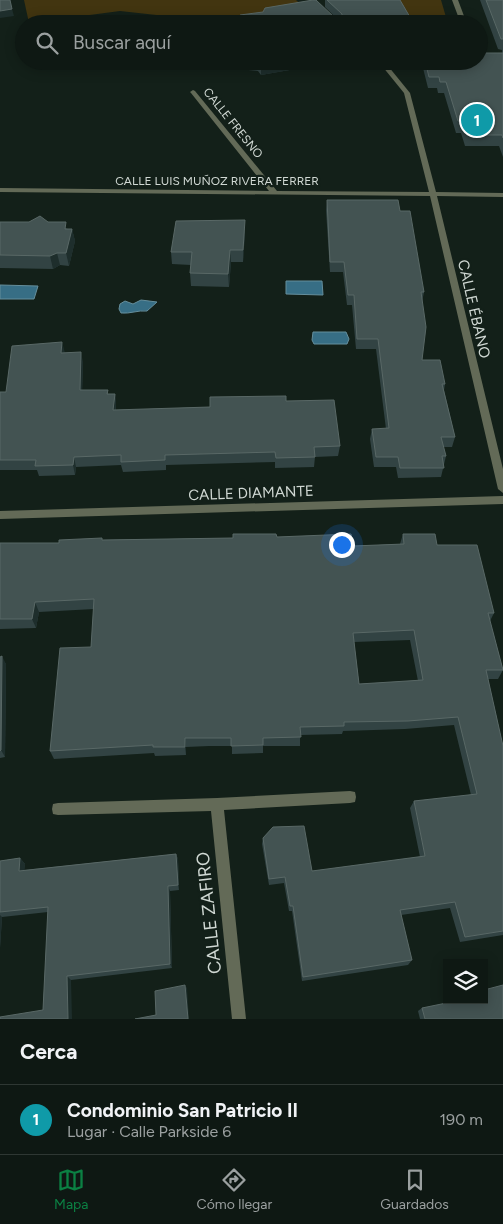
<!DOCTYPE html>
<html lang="es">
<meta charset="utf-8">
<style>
body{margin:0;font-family:Figtree,sans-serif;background:#17211c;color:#f1f3f6}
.controls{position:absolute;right:15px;bottom:15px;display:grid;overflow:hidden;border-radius:0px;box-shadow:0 2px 12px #0003}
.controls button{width:45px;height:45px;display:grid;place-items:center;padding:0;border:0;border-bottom:1px solid #2e3733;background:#0e1813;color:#f1f3f6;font:25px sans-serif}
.you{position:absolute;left:341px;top:544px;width:18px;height:18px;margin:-12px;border:4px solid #fff;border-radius:50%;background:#1a73e8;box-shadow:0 0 0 8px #1a73e833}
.badge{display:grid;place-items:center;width:32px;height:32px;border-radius:50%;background:#0b8043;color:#fff;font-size:16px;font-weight:700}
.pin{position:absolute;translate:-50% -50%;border:2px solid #fff;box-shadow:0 1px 5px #0006}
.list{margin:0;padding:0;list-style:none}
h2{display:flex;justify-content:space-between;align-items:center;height:65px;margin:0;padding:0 20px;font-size:21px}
h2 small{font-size:16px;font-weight:400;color:#9ba0a0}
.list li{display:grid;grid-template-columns:32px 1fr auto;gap:15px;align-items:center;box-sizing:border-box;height:70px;padding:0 20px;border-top:1px solid #2e3733}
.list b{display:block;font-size:19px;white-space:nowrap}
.list p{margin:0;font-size:16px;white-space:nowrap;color:#9ba0a0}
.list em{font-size:16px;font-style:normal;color:#9ba0a0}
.icon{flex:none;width:28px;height:28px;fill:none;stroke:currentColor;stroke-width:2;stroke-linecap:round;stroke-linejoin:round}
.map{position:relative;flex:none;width:503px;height:1019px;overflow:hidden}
.search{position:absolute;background:#0e1813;box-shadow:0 2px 12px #0003;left:15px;right:15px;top:15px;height:55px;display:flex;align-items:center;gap:12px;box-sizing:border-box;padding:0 18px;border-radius:28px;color:#9ba0a0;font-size:19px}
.sheet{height:135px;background:#0e1813}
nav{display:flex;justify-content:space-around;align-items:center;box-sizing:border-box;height:70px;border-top:1px solid #2e3733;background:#0e1813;font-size:14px;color:#9ba0a0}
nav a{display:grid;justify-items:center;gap:2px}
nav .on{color:#0b8043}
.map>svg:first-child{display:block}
.green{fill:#423510}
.water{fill:#376e85;stroke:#658e9c}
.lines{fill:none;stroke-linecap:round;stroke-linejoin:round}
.street{fill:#636a57;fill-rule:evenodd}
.wall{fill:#324343;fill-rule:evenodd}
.shaded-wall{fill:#1e2e2c}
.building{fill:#435352;stroke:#596866;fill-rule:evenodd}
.labels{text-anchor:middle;stroke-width:4.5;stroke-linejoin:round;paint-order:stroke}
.far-street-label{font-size:12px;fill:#d0d8d3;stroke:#132019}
.street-label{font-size:15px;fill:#d0d8d3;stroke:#132019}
.near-street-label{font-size:18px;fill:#d0d8d3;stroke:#132019}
</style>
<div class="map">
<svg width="503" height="1019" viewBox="0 0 503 1019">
<rect width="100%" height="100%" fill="#132019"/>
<g class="green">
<polygon points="24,0 296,0 306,9 229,23 120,11 29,23"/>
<polygon points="400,0 441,0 448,24 409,24"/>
</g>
<g class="water">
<polygon points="286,281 322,281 323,295 286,294"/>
<polygon points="0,285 38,286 34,299 0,299"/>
<path d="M141,300l16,2 -10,9c-9,-1 -17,3 -26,2l-2,-4 1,-5 5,-3 8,3z"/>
<polygon points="313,332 346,332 349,339 347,344 314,344 312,340"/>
</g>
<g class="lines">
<g class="street">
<polygon points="452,0 458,0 467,24 461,24"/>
<polygon points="378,61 384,61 410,93 436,192 503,193 503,197 437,196 503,469 503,493 498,489 430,196 0,192 0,188 269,191 191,93 190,92 193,90 195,91 277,191 429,192 404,93"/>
<polygon points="503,496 503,504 0,519 0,511"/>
<polygon points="350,791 355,792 356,797 355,802 350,803 224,810 246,1019 232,1019 211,811 58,815 53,814 52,809 53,804 58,803 217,798"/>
</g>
</g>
<g class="wall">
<polygon points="325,0 400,0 414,24 335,17 325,7"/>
<polygon points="480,0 503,0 503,157 499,146 465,146 461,133 456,133 444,93 438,93 437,88 428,88 422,64 422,61 479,61 502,53 502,50 498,49"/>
<polygon points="206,61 341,61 261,75 258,71 206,66"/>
<polygon points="327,200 400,211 424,292 422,302 422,360 445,384 444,390 455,437 452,447 443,447 446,456 441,477 398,478 396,467 374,467 370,439 372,429 386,429 376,349 356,349 352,305 347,305 343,272 330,272 326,210"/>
<polygon points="0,222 48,222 68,229 72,229 75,241 69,266 60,265 53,269 0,268"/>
<polygon points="245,232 243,262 231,262 229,287 191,286 190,273 191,265 172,264 171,252"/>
<polygon points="65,353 83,362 82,390 108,390 108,394 115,394 116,404 116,410 210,407 286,401 340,446 338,456 315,457 314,467 275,468 275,462 166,465 166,470 123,472 121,465 76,467 75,475 39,476 37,470 0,470 0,392 6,392"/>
<path d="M403,534l34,11 57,68 -4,8 13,49 -5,9h-10l15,67v189l-43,7 -10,-34 -49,7 11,45 -4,5 -106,16 -10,-70h-3l-5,-28 -15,2 -7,-41 1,-6 49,33 108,-14 -10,-49 4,-7 57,-6 -17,-70 -49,4 -62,2 -1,3 -42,1v11h-37v7l-31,1v-8h-23l-23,1v8l-31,1 -1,-3 -100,6 -4,-8 41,-104 3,-38 -55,3 -3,16 -36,1v-86h59l43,-3 131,-2 44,-1 76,9 47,-2zM410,640l8,41 -59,3 -5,-42z"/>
<polygon points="0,657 6,664 5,757 0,758"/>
<polygon points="176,854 178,859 179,890 170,891 172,968 71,980 43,1010 48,912 2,917 0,948 0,861 20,858 25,864 24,870"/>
<polygon points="484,1000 503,1019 420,1019 418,1011 422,1008"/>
</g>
<g class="shaded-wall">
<polygon points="12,9 14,16 0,18 0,11"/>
<polygon points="288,61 341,61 261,75 261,66"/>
<polygon points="245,220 245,232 243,262 243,250"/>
<polygon points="72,229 75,241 69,266 66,253"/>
<polygon points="230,250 231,262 229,287 228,274"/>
<polygon points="57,253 60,265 53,269 50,256"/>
<polygon points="62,342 65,353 64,364 61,353"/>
<polygon points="81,352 83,362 82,401 80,390"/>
<polygon points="115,394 116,404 115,420 113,410"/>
<polygon points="74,457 76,467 75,475 73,465"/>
<polygon points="35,602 39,612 36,628 32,619"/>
<polygon points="2,656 6,664 5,757 1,750"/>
<polygon points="185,738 186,747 186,755 185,747"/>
<polygon points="176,854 178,859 179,890 178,885"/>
<polygon points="20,858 25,864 24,876 19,871"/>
<polygon points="168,886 170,891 172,968 170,964"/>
<polygon points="0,915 2,917 0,948"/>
<polygon points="67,976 71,980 72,1019 68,1019"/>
<polygon points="185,985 187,988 189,1019 188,1019"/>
</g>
<g class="building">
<polygon points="0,0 10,0 12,9 0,11"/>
<polygon points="313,0 316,0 334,17 342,17 342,14 327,0 400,0 414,24 234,24 240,15 263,12 265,8"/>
<polygon points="486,0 503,0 503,39 501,39"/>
<polygon points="479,53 503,53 503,138 502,135 467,135 463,122 458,121 446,82 440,82 439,77 429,77 425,61 479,61"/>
<polygon points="251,61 288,61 261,66 258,62"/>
<polygon points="327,200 398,200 400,211 410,211 424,292 421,292 426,327 422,360 440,360 445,384 442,384 455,437 441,437 446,456 442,456 444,468 400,468 398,457 376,457 372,429 389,428 378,339 357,339 354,295 348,295 344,262 330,262"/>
<polygon points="40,216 48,222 66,222 65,229 72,229 66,253 57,253 50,256 0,255 0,222 29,222"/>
<polygon points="245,220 243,250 230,250 228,274 190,273 192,252 171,252 176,221"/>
<polygon points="62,342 61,353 81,352 80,390 108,390 107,394 115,394 113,410 210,407 210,397 286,396 286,401 334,400 340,446 314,447 315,457 276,458 275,452 165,455 165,460 121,462 121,455 74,457 73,465 35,466 36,460 0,460 0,392 6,392 12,346"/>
<path d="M233,534h43l1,3 74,-3 2,12 51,-2 -1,-10h32l2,11h40l17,68h-6l15,57h-17l17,76v185l-38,6 -10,-35 -55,8 12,50 -109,17 -10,-71h-3l-5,-29 -16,2 -6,-41 10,-11 31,-1 8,45 113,-15 -11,-55 63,-7 -19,-77 -50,4 -64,1v4l-44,1 1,10 -38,1v7l-32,1v-8h-46v9h-32v-2l-103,6 10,-103 31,-1 3,-48 -59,3 -3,17h-32v-76h59v-3l43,-2v2l131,-2zM414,630l9,50 -64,4 -6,-51z"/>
<polygon points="2,656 1,750 0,751 0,657"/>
<polygon points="176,854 178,885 168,886 170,964 67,976 68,1019 0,1019 0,1017 43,1010 48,907 0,912 0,861 20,858 19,871"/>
<polygon points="185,985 188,1019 135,1019 156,1015 155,991"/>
<polygon points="503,985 503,1019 425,1019 422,1008 461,1000 484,1000 484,990"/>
</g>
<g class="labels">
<g class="far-street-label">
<text transform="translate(233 123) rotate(51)" y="4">CALLE FRESNO</text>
<text x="217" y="185">CALLE LUIS MUÑOZ RIVERA FERRER</text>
</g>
<g class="street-label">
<text transform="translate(474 309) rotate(77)" y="5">CALLE ÉBANO</text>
<text transform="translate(251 493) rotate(-2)" y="5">CALLE DIAMANTE</text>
</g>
<g class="near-street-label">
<text transform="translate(209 913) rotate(-96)" y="6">CALLE ZAFIRO</text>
</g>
</g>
</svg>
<div class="controls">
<button><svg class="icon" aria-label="layers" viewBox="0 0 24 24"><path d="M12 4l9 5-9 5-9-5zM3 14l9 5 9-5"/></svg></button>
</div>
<div class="you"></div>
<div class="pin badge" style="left:477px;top:120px;background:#0f9aa8">1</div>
<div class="search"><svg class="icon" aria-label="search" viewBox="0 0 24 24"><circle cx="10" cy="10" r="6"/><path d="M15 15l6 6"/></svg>Buscar aquí</div>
</div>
<section class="sheet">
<h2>Cerca<small></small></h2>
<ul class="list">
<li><span class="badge" style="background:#0f9aa8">1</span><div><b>Condominio San Patricio II</b><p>Lugar · Calle Parkside 6</p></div><em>190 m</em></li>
</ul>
</section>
<nav>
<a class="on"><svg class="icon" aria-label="map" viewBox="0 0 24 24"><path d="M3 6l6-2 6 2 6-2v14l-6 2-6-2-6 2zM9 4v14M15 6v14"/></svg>Mapa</a>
<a><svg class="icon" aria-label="directions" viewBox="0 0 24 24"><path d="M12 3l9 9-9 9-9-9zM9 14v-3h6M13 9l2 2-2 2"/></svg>Cómo llegar</a>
<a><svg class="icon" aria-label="saved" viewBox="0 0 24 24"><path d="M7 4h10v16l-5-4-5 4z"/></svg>Guardados</a>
</nav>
